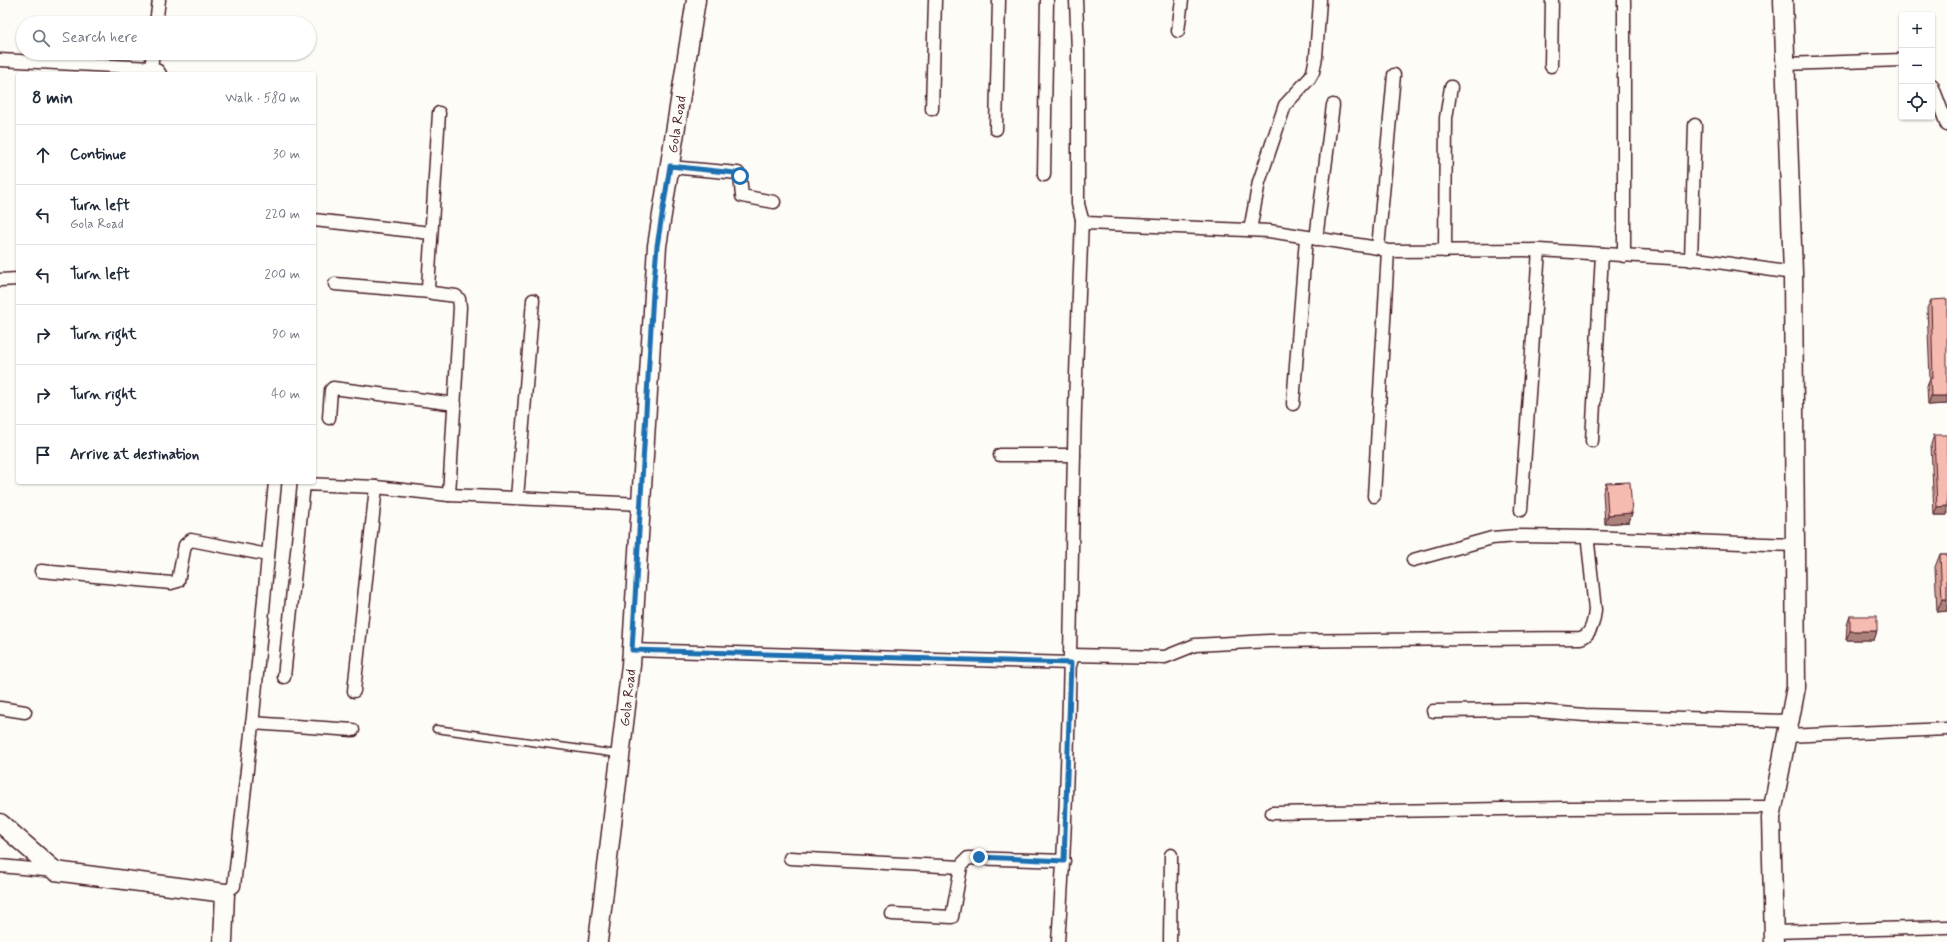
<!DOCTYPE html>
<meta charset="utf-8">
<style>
body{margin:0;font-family:Mynerve,sans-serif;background:#f2f2f3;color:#1f2937}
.controls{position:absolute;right:12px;top:12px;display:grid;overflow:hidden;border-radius:4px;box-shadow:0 1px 3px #0004}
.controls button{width:36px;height:36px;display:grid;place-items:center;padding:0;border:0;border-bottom:1px solid #e0e1e3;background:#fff;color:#1f2937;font:20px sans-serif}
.stop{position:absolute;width:12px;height:12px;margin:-9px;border:3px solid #1f6fb2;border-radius:50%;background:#fff}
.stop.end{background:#1f6fb2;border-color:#fff;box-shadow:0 1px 4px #0008}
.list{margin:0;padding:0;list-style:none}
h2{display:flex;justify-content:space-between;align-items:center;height:52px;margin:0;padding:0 16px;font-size:17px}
h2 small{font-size:13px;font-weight:400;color:#747a83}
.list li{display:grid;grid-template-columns:26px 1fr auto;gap:12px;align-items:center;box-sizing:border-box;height:60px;padding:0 16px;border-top:1px solid #e0e1e3}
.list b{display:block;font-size:15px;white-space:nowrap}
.list p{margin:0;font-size:13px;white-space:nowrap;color:#747a83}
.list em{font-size:13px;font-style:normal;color:#747a83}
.icon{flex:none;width:22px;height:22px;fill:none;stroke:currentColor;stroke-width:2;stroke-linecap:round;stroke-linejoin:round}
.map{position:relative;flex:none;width:1947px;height:942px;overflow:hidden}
.search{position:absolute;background:#fff;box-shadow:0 1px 3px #0004;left:16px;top:16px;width:300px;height:44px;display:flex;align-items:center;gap:10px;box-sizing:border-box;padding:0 14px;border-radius:22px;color:#747a83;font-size:15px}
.panel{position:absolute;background:#fff;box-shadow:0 1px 3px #0004;left:16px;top:72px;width:300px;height:412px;border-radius:4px}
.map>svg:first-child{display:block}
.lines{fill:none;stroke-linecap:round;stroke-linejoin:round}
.lane-casing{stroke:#4a1f2b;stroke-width:9}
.street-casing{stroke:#4a1f2b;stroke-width:15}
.secondary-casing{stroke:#4a1f2b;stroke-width:21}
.lane{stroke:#fdfcf7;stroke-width:6}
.street{stroke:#fdfcf7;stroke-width:12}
.secondary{stroke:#fdfcf7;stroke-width:18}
.wall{fill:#d4a197;stroke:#4a1f2b}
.shaded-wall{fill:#ac837b;stroke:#4a1f2b}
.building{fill:#f6bbb0;stroke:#4a1f2b}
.route{stroke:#1f6fb2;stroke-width:5}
.labels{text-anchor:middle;stroke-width:3;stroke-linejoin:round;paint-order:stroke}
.street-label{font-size:14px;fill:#4a1f2b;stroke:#fdfcf7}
</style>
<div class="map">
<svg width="1947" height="942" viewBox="0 0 1947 942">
<rect width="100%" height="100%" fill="#fdfcf7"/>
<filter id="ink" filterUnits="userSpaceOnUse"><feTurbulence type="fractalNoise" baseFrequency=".025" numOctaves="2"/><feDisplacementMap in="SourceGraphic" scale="8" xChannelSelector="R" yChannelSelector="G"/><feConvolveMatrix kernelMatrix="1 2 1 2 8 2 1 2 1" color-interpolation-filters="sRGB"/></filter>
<g filter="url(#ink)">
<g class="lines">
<g class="lane-casing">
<polyline id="lane" points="436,729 618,754"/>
</g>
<g class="street-casing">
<g id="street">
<polyline points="1076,0 1078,52 1078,204 1082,219 1086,223 1269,231 1378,248 1388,251 1539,250 1704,260 1793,273"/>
<polyline points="1624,0 1624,256"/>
<polyline points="156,23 159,0"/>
<polyline points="1178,31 1182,0"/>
<polyline points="0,60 151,68 158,71 160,74"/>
<polyline points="1784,64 1902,60"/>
<polyline points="1551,66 1552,0"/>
<polyline points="151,68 153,53"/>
<polyline points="1932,85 1947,125"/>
<polyline points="932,109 935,0"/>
<polyline points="439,113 428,288 432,293 456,296 459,299 460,307 449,495"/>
<polyline points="996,129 999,0"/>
<polyline points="670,167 738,173 740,176 742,196 774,202"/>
<polyline points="1044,175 1047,0"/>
<polyline points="314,220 431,233"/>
<polyline points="1250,230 1259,182 1285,105 1309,79 1313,72 1316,57 1320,0"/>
<polyline points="1316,239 1333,105"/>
<polyline points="1378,248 1394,75"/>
<polyline points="1445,251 1446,118 1451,87"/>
<polyline points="1691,260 1695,125"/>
<polyline points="0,280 18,279"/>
<polyline points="335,284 430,292"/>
<polyline points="1293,404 1306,238"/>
<polyline points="329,418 331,390 333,388 455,404"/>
<polyline points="1592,441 1602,254"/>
<polyline points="1000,455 1074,455"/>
<polyline points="1374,496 1388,251"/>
<polyline points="517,498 533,300"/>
<polyline points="1521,510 1539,250"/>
<polyline points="1413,560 1492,538 1517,536 1590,537"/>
<polyline points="41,571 171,583 178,581 185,545 191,540 268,555"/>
<polyline points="632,650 1071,663"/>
<path d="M1071,655l94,2 30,-12 74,-4 311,-3c11,-2 14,-18 15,-28l-7,-67 2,-6 204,8"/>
<polyline points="284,677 304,484 376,487 449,495 642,504"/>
<polyline points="354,691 376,487"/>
<polyline points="0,708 25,712"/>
<polyline points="1433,711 1527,710 1585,715 1789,721"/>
<polyline points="252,723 353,730"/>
<polyline points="1786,736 1947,729"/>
<polyline points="1272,813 1565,808 1773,807"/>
<polyline points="790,858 961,867"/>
<polyline points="0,866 55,871"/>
<polyline points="225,893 234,886 253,716 275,482"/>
<polyline points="892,914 952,917 961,867 963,863 968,858 1064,861"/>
<polyline points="1774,932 1947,927"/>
<path d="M1058,942c12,-162 12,-324 16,-487 1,-78 5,-157 8,-236"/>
<polyline points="1170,942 1171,855"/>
</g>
</g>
<g class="secondary-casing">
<g id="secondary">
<polyline points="0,823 55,871 225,893 223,942"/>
<path id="s1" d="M598,942l33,-277 26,-419 39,-246"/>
<polyline points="1774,942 1771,818 1796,687 1793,273 1783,0"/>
</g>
</g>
<use href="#lane" class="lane"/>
<use href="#street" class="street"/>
<use href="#secondary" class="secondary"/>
</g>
<g class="wall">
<polygon points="1931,300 1947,404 1928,405 1927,386 1930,379 1927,308"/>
<polygon points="1934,435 1947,515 1934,515 1931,444"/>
<polygon points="1606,483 1632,513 1629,522 1605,524 1603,492"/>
<polygon points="1940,554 1947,554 1947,611 1937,612 1935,567"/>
<polygon points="1850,616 1877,631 1874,640 1846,640 1847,625"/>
</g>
<g class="shaded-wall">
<polygon points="1931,396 1947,396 1947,404 1928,405"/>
<polygon points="1947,506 1947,515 1934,515 1937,507"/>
<polygon points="1632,513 1629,522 1605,524 1608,515"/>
<polygon points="1942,599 1947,599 1947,611 1937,612"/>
<polygon points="1850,631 1877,631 1874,640 1846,640"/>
</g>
<g class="building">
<polygon points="1947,299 1947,396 1931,396 1930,378 1933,378 1931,300"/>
<polygon points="1934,435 1947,435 1947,506 1937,507"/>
<polygon points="1630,482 1632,513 1608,515 1606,483"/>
<polygon points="1940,554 1947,554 1947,599 1942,599"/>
<rect x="1850" y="616" width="27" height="15"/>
</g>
</g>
<g class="lines" filter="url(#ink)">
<polyline class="route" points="740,176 735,173 670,166 657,246 653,293 632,650 1071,663 1064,861 979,857"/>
</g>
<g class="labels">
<g class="street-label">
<text dy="5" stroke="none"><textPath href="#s1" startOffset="822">Gola Road</textPath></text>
<text dy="5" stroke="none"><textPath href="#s1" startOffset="246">Gola Road</textPath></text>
</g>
</g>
</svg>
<div class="controls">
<button>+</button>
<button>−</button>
<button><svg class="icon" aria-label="locate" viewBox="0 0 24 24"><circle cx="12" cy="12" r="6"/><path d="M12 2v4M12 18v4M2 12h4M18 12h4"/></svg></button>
</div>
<div class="stop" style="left:740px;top:176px"></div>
<div class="stop end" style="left:979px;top:857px"></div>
<div class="search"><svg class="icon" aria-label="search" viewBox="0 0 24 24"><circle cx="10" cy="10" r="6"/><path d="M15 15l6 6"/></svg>Search here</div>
<section class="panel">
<h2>8 min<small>Walk · 580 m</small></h2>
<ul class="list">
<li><svg class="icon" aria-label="ahead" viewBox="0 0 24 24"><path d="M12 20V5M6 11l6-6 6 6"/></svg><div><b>Continue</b></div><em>30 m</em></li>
<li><svg class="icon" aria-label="left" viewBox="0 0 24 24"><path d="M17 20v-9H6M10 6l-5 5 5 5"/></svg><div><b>Turn left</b><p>Gola Road</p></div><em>220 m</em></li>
<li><svg class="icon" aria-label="left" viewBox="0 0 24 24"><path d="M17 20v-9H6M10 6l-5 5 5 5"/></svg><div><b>Turn left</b></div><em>200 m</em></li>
<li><svg class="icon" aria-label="right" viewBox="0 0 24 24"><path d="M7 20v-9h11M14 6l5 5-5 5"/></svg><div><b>Turn right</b></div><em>90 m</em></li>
<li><svg class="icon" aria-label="right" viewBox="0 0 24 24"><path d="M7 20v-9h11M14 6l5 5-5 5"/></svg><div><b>Turn right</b></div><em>40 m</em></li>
<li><svg class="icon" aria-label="arrive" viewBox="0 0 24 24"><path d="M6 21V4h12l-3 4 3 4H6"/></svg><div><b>Arrive at destination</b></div></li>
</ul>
</section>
</div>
